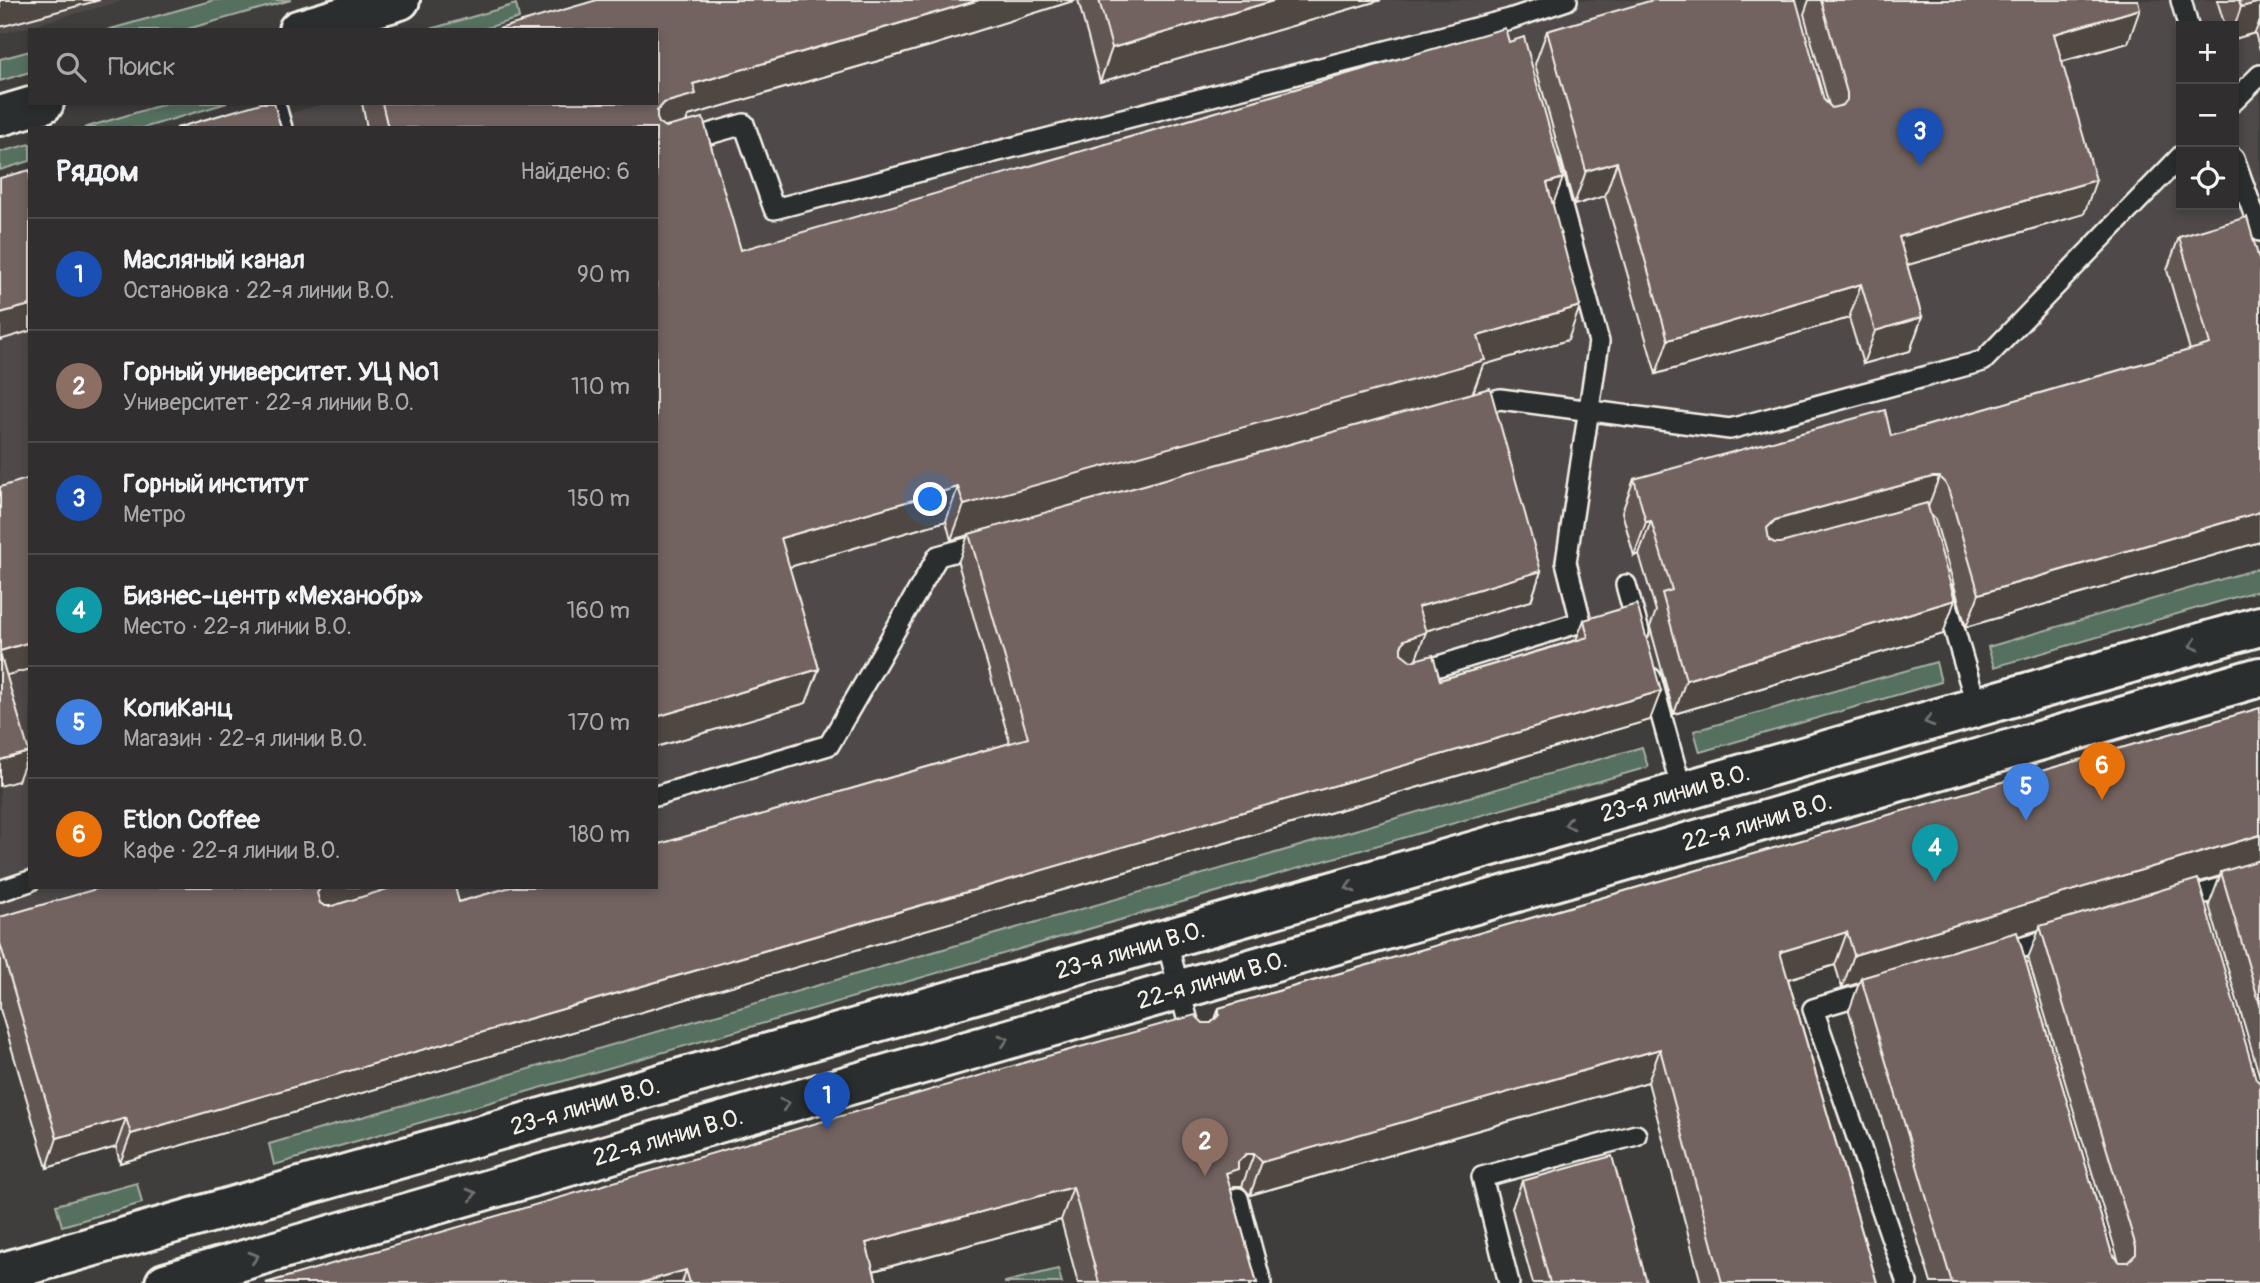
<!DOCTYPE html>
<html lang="ru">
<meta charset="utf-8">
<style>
body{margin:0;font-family:Pangolin,sans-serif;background:#383636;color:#f1f3f6}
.controls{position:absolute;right:21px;top:21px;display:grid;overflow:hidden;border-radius:0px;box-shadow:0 4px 10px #0003}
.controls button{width:63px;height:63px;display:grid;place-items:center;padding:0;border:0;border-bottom:2px solid #4b4a4a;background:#302e2e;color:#f1f3f6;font:35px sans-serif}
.you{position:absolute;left:931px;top:500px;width:24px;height:24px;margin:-18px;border:5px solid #fff;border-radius:50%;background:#1a73e8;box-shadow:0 0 0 10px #1a73e833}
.badge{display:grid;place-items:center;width:46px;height:46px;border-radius:50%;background:#8abfa5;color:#fff;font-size:23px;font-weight:700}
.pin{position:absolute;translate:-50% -58px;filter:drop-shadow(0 2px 4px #0008)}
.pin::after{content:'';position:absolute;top:37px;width:24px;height:21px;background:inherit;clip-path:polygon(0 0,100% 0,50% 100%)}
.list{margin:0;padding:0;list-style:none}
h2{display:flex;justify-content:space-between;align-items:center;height:91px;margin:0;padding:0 28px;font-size:30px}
h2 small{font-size:23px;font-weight:400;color:#a8a8aa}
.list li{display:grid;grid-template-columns:46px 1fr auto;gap:21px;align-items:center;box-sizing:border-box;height:112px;padding:0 28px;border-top:2px solid #4b4a4a}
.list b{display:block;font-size:26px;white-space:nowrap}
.list p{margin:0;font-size:23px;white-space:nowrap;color:#a8a8aa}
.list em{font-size:23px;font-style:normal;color:#a8a8aa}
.icon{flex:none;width:38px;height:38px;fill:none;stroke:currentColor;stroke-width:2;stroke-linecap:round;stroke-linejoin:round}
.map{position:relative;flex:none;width:2260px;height:1283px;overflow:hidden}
.search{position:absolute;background:#302e2e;box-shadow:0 4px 10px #0003;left:28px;top:28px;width:630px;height:77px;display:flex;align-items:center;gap:18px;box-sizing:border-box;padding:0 24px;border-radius:0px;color:#a8a8aa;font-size:26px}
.panel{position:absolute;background:#302e2e;box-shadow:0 4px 10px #0003;left:28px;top:126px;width:630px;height:763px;border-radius:0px}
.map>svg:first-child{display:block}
.built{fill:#4f4948;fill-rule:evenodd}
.green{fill:#57705e;stroke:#a6b0a3;stroke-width:2}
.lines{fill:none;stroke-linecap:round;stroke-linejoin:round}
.service-casing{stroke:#f4f1e8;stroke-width:24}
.minor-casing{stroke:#f4f1e8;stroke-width:44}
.tertiary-casing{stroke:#f4f1e8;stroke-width:44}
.service{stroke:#2a2d2e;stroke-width:19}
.minor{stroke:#2a2d2e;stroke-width:38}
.tertiary{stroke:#2a2d2e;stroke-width:38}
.wall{fill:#625653;stroke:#f4f1e8;stroke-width:2;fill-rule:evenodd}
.shaded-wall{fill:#504643;stroke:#f4f1e8;stroke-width:2}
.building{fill:#726460;stroke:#f4f1e8;stroke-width:2}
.oneway{stroke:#71726f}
.labels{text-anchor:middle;stroke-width:6;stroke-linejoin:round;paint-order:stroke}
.street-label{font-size:24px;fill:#f4f1e8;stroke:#2a2d2e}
</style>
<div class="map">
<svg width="2260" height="1283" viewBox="0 0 2260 1283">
<rect width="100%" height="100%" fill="#403e3d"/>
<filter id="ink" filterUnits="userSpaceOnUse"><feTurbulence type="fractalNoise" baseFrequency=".0143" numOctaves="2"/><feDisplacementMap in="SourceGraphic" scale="14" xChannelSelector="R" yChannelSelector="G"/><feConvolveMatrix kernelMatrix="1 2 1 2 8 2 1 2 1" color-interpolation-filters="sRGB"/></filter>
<g filter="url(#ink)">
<g class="built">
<polygon points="0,0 126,0 0,34"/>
<path d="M678,0h1582v542l-1931,560 -329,-158v-746l30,-8v697h626v-759h-415l84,-25h331v-73zM2181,26h53v179h-53z"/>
</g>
<g class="green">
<polygon points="214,0 291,0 184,30 107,30"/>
<polygon points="516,4 519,18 480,30 427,30"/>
<polygon points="30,51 30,72 0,81 0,59"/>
<polygon points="168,103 227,103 143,128 84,128"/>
<polygon points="30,144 30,161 0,170 0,152"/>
<polygon points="2260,568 2260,590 1994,667 1988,647"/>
<polygon points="1936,662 1941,682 1700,752 1694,731"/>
<polygon points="1642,747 1648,767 274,1165 269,1144"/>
<polygon points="137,1183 142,1203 62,1226 56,1205"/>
<polygon points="1058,1269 1062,1283 1005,1283 1005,1282"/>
</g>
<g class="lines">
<g class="service-casing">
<g id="service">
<polyline points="2181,0 2188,26"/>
<polyline points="2234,101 2260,75"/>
<polyline points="275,103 282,128"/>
<polyline points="656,149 744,124 774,209 1510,19 1567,0"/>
<polyline points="2234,158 2260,231"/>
<polyline points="1470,407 1500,399 1730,429 1983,361 2181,156"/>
<polyline points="1626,585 1639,632"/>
<polyline points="1943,591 1977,707"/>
<polyline points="1413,674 1581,622 1566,562 1599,342 1551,167"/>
<polyline points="1651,678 1682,791"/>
<polyline points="656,796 829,745 938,556 986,543"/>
<polyline points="0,891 30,881"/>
<polyline points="2177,901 2260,877"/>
<polyline points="1166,939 1193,1040"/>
<polyline points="1996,955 2058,937"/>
<polyline points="1880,989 1813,1009 1907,1283"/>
<polyline points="1238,1198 1261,1283"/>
<polyline points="1509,1283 1482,1177 1636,1135"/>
</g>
</g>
<g class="minor-casing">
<g id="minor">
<polyline points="298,30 400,0"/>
<polyline points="0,116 44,103"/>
</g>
</g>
<g class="tertiary-casing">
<g id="tertiary">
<polyline points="0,1273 2260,626"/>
<polyline points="165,1283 2260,677"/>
</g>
</g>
<use href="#service" class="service"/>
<use href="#minor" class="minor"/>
<use href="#tertiary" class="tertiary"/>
</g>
<g class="wall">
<polygon points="597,0 1076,0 930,46 688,116 686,122 741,250 1553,205 1568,340 1483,365 1473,393 1541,571 1531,601 1425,631 1416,659 1440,680 1576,640 1584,620 1650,720 120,1163 116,1147 47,1168 0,1009 0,917 459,902 1010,743 958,563 968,535 951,540 946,521 789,567 819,669 806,703 656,747 656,128 367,128 362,103 656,103"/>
<polygon points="1078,0 1381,0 1100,82"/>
<polygon points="1809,0 2138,0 2128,43 2062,62 2084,214 1907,265 1922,317 1910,351 1863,364 1849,318 1656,374 1605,196 1574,205 1535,64 1547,31 1824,100 1829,105 1804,14"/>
<polygon points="2217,0 2260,0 2260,50 2255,33 2234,39 2234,26 2225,26"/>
<polygon points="2179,237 2260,263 2260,542 1966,627 1935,519 1930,514 1943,634 1674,714 1650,627 1656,611 1639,554 1634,556 1622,512 1634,479 1891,436 2190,350 2167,270"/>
<path d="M2260,708v370l-51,-173 11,-29 -21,6 61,401h-329l-82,-272 10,-28 -17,5 -7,-23 -47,14 89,304h-176l-53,-201 -398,113 -8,-9h-8l-3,4 26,93h-179l-17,-63 -187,51 3,12h-611l937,-260h8l4,-4 4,-11zM2039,930l-11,28 90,301 -6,-5 -94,-318z"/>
<polygon points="1522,1181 1647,1283 1533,1283 1512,1208"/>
</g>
<g class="shaded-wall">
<polygon points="0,0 100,0 0,27"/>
<polygon points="979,0 1076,0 930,46 688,116 684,128 656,136 657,111 664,103 693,84"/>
<polygon points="1276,0 1381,0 1100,82 1112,48"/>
<polygon points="2260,2 2260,20 2255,33 2234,39 2234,28 2241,7"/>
<polygon points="2140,9 2128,43 2042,67 2054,34"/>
<polygon points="1617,162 1605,196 1574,205 1586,171"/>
<polygon points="1563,178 1550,212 1547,183"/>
<polygon points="2096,180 2084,214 1887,271 1899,237"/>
<polygon points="1861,284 1849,318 1656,374 1668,340"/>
<polygon points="30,305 30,331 0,340 0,313"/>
<polygon points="1580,306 1568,340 1483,365 1472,394 951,540 964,505 1478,336"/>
<polygon points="1922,317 1910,351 1863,364 1875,331"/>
<polygon points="1932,477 1939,477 1927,510 1763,553 1767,528 1775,520"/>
<polygon points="958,487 946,521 769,573 781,538"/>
<polygon points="2260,512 2260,542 1966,627 1979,594"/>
<polygon points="1651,521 1639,554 1634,556 1646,522"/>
<polygon points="1541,571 1531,601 1407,636 1418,607"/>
<polygon points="1955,600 1943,634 1674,714 1686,680"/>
<polygon points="1426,632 1415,661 1390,676 1404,640"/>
<polygon points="30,642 30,669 0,677 0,651"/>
<polygon points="819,669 806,703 656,747 656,717"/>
<polygon points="1661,691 1650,720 120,1163 131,1134"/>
<polygon points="29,752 18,781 0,786 0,760"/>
<polygon points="2260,835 2260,856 2257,865 2221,872 2220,876 2041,929 2040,926 2039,930 1862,982 1861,978 1859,983 1842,988 1854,955"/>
<polygon points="321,887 396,887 314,913 317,893"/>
<polygon points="1847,932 1835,965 1768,985 1780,952"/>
<polygon points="1660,1049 1648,1082 1250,1195 1262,1162"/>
<polygon points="126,1118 116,1147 47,1168 57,1138"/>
<polygon points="1246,1154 1254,1154 1242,1186 1234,1186 1231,1190 1226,1173"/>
<polygon points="1073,1187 1061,1220 854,1276 866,1243"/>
<polygon points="686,1270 682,1283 640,1283"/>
</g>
<g class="building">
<polygon points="597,0 979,0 693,84 696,94 664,103 657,111 657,118 659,123 666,127 703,118 741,250 1505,28 1509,42 1524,37 1563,178 1547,183 1580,306 1478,336 1485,360 964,505 958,487 781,538 819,669 656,717 656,128 388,128 382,103 656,103 656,30 495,30"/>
<polygon points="1099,0 1276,0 1112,48"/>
<polygon points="1653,0 1796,0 1824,100 1832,108 1843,105 1847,100 1847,93 1821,0 2138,0 2140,9 2054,34 2096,180 1899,237 1922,317 1875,331 1861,284 1668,340 1617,162 1586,171 1547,31"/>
<polygon points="2239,0 2260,0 2260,2 2241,7"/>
<polygon points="261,103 274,103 281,128 176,128"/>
<polygon points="30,170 30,305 0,313 0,178"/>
<polygon points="2247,217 2260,263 2260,512 1979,594 1947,485 1939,477 1932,477 1775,520 1767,528 1769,540 1775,543 1781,543 1927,503 1955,600 1686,680 1662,593 1672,590 1651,521 1646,522 1634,479 1885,410 1891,436 2210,344 2179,237"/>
<polygon points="1490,388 1541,571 1418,607 1426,632 1404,640 1401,647 1401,653 1411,661 1433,655 1440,680 1588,637 1584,620 1637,604 1661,691 131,1134 126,1118 57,1138 0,943 0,917 103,887 321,887 317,893 320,903 325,906 332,906 394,887 455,887 459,902 511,887 656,887 656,845 1028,738 969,534"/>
<polygon points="30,478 30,642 0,651 0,487"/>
<polygon points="0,653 29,752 0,760"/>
<polygon points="2260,708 2260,835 1854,955 1847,932 1780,952 1877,1283 1722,1283 1660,1049 1262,1162 1254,1154 1246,1154 1238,1162 1238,1169 1226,1173 1257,1283 1099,1283 1073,1187 866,1243 877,1283 690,1283 686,1270 640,1283 266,1283 1037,1059 1195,1015 1203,1023 1211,1023 1219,1015 1219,1008"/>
<polygon points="2260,860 2260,1005 2221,872"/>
<polygon points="2198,879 2256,1079 2260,1083 2260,1283 1952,1283 1861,978 2017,932 2112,1254 2120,1262 2128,1262 2136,1254 2136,1247 2040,926"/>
<polygon points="1612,1156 1647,1283 1550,1283 1522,1181"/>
</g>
<defs><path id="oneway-chevron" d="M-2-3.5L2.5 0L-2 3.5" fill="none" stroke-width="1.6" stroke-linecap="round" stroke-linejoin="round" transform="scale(1.75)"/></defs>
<g class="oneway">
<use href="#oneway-chevron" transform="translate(2194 645) rotate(164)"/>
<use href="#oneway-chevron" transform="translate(1929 721) rotate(164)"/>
<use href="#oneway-chevron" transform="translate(1569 824) rotate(164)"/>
<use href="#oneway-chevron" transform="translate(1350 887) rotate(164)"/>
<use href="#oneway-chevron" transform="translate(1004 1040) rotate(-16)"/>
<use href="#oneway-chevron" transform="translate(785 1104) rotate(-16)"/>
<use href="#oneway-chevron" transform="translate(472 1194) rotate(-16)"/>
<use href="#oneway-chevron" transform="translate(254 1257) rotate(-16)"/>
</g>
</g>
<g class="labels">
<g class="street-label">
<text transform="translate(1675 793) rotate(-16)" y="8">23-я линии В.О.</text>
<text transform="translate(1757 822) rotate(-16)" y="8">22-я линии В.О.</text>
<text transform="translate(1130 950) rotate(-16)" y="8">23-я линии В.О.</text>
<text transform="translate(1212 980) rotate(-16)" y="8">22-я линии В.О.</text>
<text transform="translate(585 1106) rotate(-16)" y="8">23-я линии В.О.</text>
<text transform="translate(668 1137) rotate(-16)" y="8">22-я линии В.О.</text>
</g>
</g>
</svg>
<div class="controls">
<button>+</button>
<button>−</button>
<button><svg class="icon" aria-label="locate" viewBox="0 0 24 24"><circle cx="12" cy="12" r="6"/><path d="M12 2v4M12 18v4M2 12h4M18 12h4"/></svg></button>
</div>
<div class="you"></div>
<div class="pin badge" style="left:827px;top:1130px;background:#1a4fb4">1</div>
<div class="pin badge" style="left:1205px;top:1176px;background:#8d6e63">2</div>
<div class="pin badge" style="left:1920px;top:166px;background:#1a4fb4">3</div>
<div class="pin badge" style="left:1935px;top:882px;background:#0f9aa8">4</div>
<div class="pin badge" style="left:2026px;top:821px;background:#3f7fe0">5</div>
<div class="pin badge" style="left:2102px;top:800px;background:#e8710a">6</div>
<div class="search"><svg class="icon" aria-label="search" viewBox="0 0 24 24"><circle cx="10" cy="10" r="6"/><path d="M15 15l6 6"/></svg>Поиск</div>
<section class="panel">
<h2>Рядом<small>Найдено: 6</small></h2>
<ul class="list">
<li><span class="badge" style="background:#1a4fb4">1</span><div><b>Масляный канал</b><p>Остановка · 22-я линии В.О.</p></div><em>90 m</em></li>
<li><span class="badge" style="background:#8d6e63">2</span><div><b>Горный университет. УЦ №1</b><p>Университет · 22-я линии В.О.</p></div><em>110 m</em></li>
<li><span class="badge" style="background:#1a4fb4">3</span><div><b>Горный институт</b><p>Метро</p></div><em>150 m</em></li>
<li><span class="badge" style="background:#0f9aa8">4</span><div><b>Бизнес-центр «Механобр»</b><p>Место · 22-я линии В.О.</p></div><em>160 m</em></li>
<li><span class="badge" style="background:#3f7fe0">5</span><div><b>КопиКанц</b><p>Магазин · 22-я линии В.О.</p></div><em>170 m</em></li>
<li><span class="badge" style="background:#e8710a">6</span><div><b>Etlon Coffee</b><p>Кафе · 22-я линии В.О.</p></div><em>180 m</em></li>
</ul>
</section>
</div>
